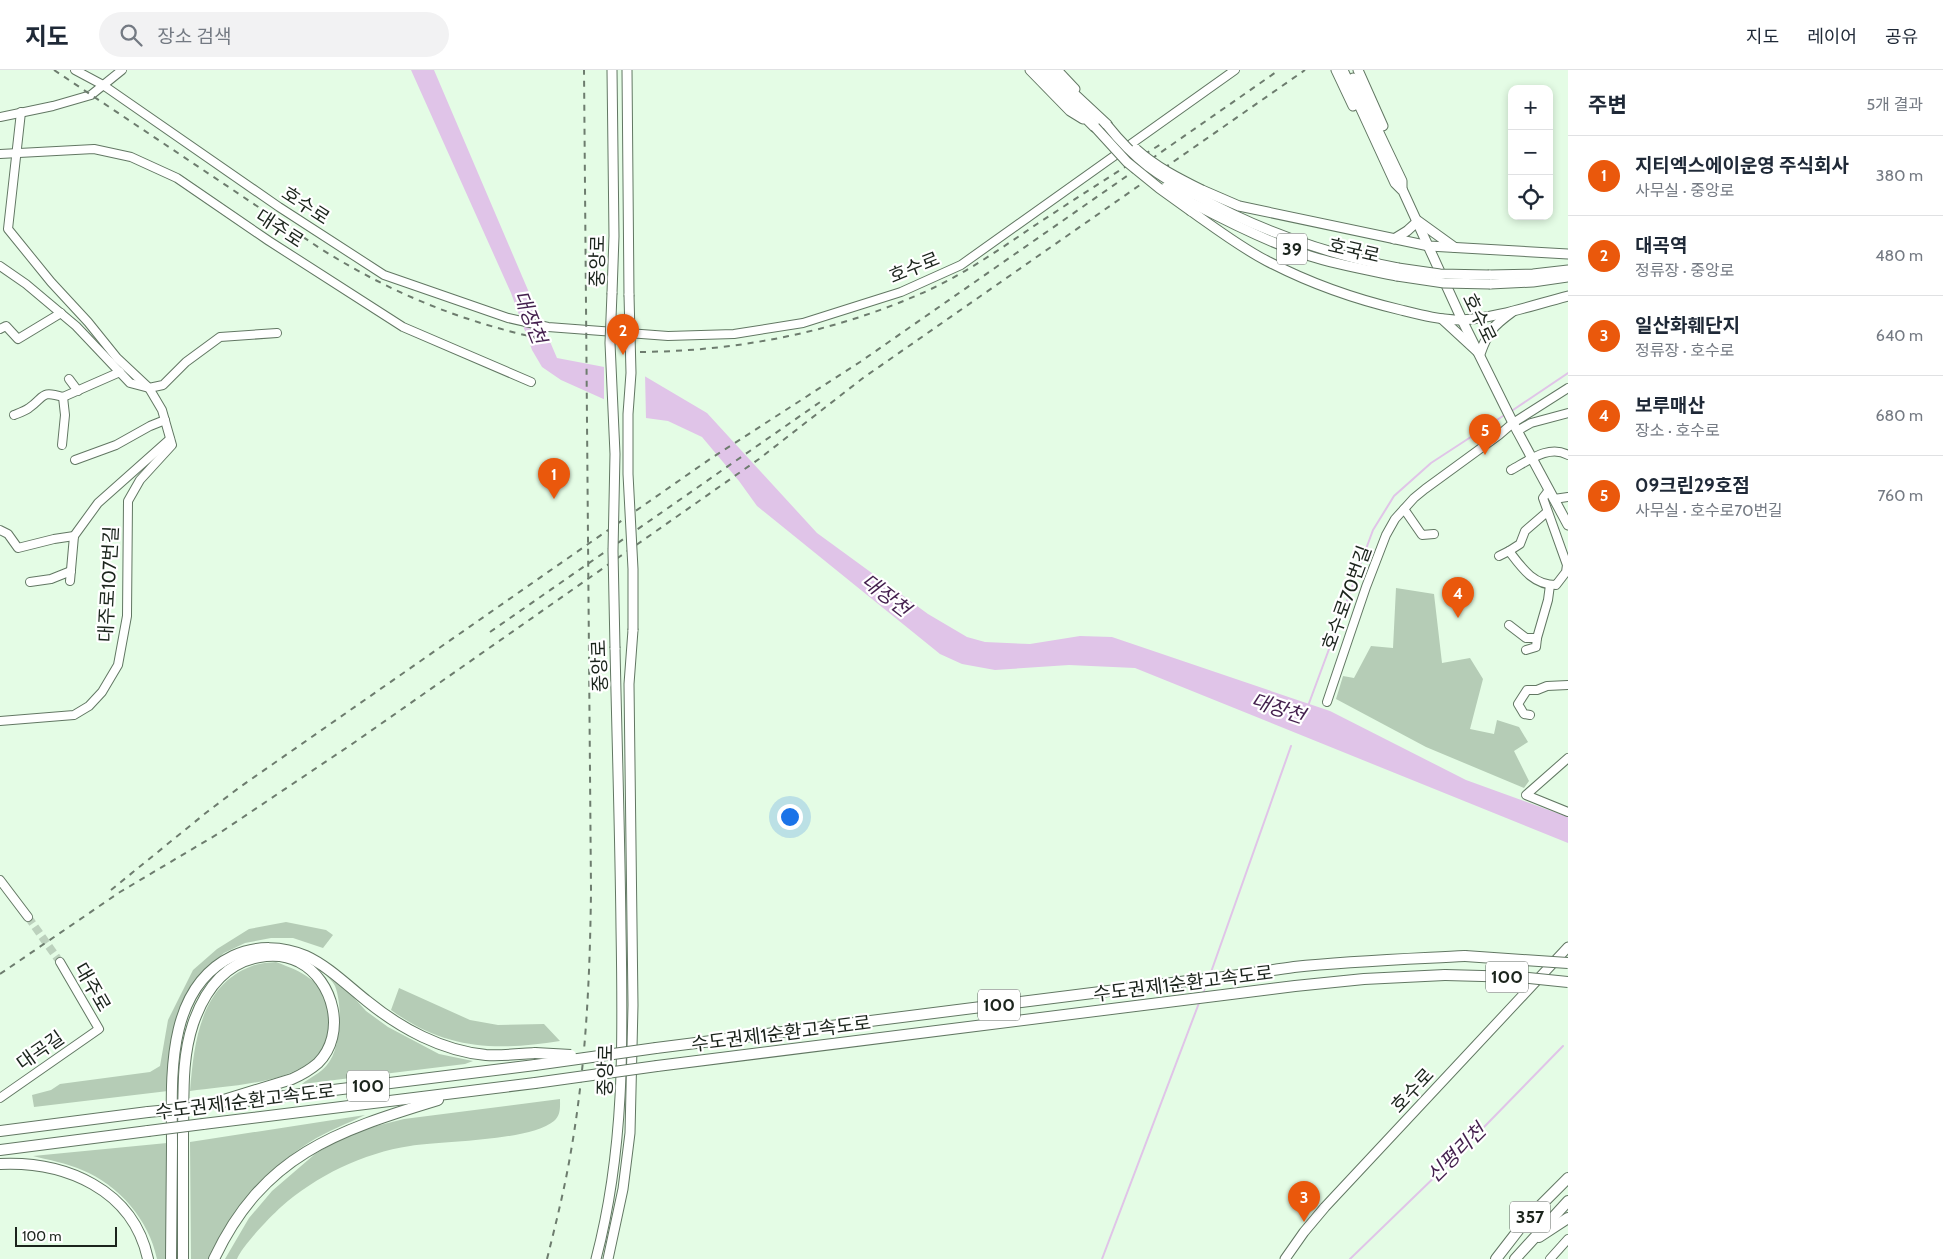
<!DOCTYPE html>
<html lang="ko">
<meta charset="utf-8">
<style>
body{margin:0;font-family:Cabin,"Noto Sans KR",sans-serif;background:#f2f2f3;color:#1f2937}
.controls{position:absolute;right:15px;top:15px;display:grid;overflow:hidden;border-radius:10px;box-shadow:0 2px 8px #0003}
.controls button{width:45px;height:45px;display:grid;place-items:center;padding:0;border:0;border-bottom:1px solid #e0e1e3;background:#fff;color:#1f2937;font:25px sans-serif}
.scale{position:absolute;left:15px;bottom:12px;width:102px;box-sizing:border-box;padding-left:5px;border:2px solid #1b241c;border-top:0;font-size:14px;line-height:18px;white-space:nowrap;color:#1b241c;-webkit-text-stroke:4px #fff;paint-order:stroke}
.you{position:absolute;left:789px;top:746px;width:18px;height:18px;margin:-12px;border:4px solid #fff;border-radius:50%;background:#1a73e8;box-shadow:0 0 0 8px #1a73e833}
.badge{display:grid;place-items:center;width:32px;height:32px;border-radius:50%;background:#ea580c;color:#fff;font-size:16px;font-weight:700}
.pin{position:absolute;translate:-50% -41px;filter:drop-shadow(0 1px 2px #0008)}
.pin::after{content:'';position:absolute;top:26px;width:18px;height:15px;background:inherit;clip-path:polygon(0 0,100% 0,50% 100%)}
.list{margin:0;padding:0;list-style:none}
h2{display:flex;justify-content:space-between;align-items:center;height:65px;margin:0;padding:0 20px;font-size:21px}
h2 small{font-size:16px;font-weight:400;color:#747a83}
.list li{display:grid;grid-template-columns:32px 1fr auto;gap:15px;align-items:center;box-sizing:border-box;height:80px;padding:0 20px;border-top:1px solid #e0e1e3}
.list b{display:block;font-size:19px;white-space:nowrap}
.list p{margin:0;font-size:16px;white-space:nowrap;color:#747a83}
.list em{font-size:16px;font-style:normal;color:#747a83}
.icon{flex:none;width:28px;height:28px;fill:none;stroke:currentColor;stroke-width:2;stroke-linecap:round;stroke-linejoin:round}
.map{position:relative;flex:none;width:1568px;height:1189px;overflow:hidden}
header{display:flex;align-items:center;gap:30px;box-sizing:border-box;height:70px;padding:0 25px;background:#fff;border-bottom:1px solid #e0e1e3}
header strong{font-size:24px}
nav{display:flex;gap:28px;margin-inline-start:auto;font-size:18px}
.search{width:350px;height:45px;background:#f2f2f3;display:flex;align-items:center;gap:12px;box-sizing:border-box;padding:0 18px;border-radius:28px;color:#747a83;font-size:19px}
main{display:flex}
aside{flex:1;background:#fff}
.map>svg:first-child{display:block}
.green{fill:#b5ccb6}
.water{fill:#e0c4e8}
.pier{fill:#e4fce5}
.lines{fill:none;stroke-linecap:round;stroke-linejoin:round}
.stream{stroke:#e0c4e8;stroke-width:2}
.minor-tunnel{stroke:#bcd1bd;stroke-width:8;stroke-dasharray:8 4;stroke-linecap:butt}
.minor-casing{stroke:#627763;stroke-width:10}
.major-casing{stroke:#627763;stroke-width:11}
.highway-casing{stroke:#627763;stroke-width:12}
.minor{stroke:#fff;stroke-width:8}
.major{stroke:#fff;stroke-width:9}
.highway{stroke:#fff;stroke-width:10}
.rail{stroke:#6d7c6e;stroke-width:2;stroke-dasharray:6 6;stroke-linecap:butt}
.major-bridge-casing{stroke:#627763;stroke-width:11;stroke-linecap:butt}
.highway-bridge-casing{stroke:#627763;stroke-width:12;stroke-linecap:butt}
.major-bridge{stroke:#fff;stroke-width:9}
.highway-bridge{stroke:#fff;stroke-width:10}
.labels{text-anchor:middle;stroke-width:4.5;stroke-linejoin:round;paint-order:stroke}
.shield{fill:#fff;stroke:#5f6660;stroke-width:1}
.shield-label{font-size:18px;font-weight:bold;fill:#1b241c}
.street-label{font-size:19px;fill:#1b241c;stroke:#fff}
.water-label{font-size:20px;font-style:italic;fill:#431f4d;stroke:#fff}
</style>
<header>
<strong>지도</strong>
<div class="search"><svg class="icon" aria-label="search" viewBox="0 0 24 24"><circle cx="10" cy="10" r="6"/><path d="M15 15l6 6"/></svg>장소 검색</div>
<nav><a>지도</a><a>레이어</a><a>공유</a></nav>
</header>
<main>
<div class="map">
<svg width="1568" height="1189" viewBox="0 0 1568 1189">
<rect width="100%" height="100%" fill="#e4fce5"/>
<g class="green">
<polygon points="1396,518 1434,524 1442,593 1470,588 1483,609 1470,659 1494,664 1497,650 1519,657 1528,672 1514,681 1529,711 1524,718 1426,677 1336,629 1343,606 1354,608 1371,576 1393,578"/>
<polygon points="286,852 326,860 333,865 323,878 293,868 271,868 245,873 224,883 207,898 189,922 168,1021 34,1037 32,1025 51,1020 60,1014 150,1002 160,996 168,950 193,900 217,879 249,859"/>
<path d="M276,892c26,10 46,17 52,48 15,74 -90,74 -138,81 4,-48 10,-106 62,-125 7,-3 16,-3 24,-4z"/>
<path d="M323,901l24,19 19,21 22,16 51,27 34,7 -8,3 -163,20c7,-6 19,-11 25,-19 14,-16 16,-59 8,-79 -2,-5 -9,-10 -12,-15z"/>
<path d="M399,918l71,32 28,5 46,-1 16,17c-64,10 -114,9 -169,-31z"/>
<path d="M560,1029c0,8 1,16 -6,22 -24,20 -111,20 -144,25 -47,7 -94,30 -129,61 -11,10 -39,39 -44,52h-12l24,-41 23,-27 43,-37 22,-13 35,-14 32,-8z"/>
<path d="M365,1045c-18,9 -38,16 -55,27 -45,28 -79,70 -100,117h-19l-1,-117z"/>
<path d="M167,1073l1,116h-11c-8,-39 -38,-74 -75,-89 -16,-7 -33,-10 -49,-14z"/>
</g>
<polygon class="water" points="411,0 434,0 557,288 641,304 707,343 817,463 928,544 967,567 985,572 1030,574 1080,566 1112,567 1330,641 1466,710 1568,747 1568,773 1135,598 1069,595 995,600 962,594 940,584 757,436 739,411 702,367 668,351 646,348 561,310 542,297 532,280 511,223"/>
<polygon class="pier" points="604,294 645,303 646,350 604,332"/>
<g class="lines">
<g class="stream">
<polyline points="1513,340 1568,303"/>
<polyline points="1308,636 1373,460 1394,426 1431,393 1503,346"/>
<polyline points="1210,905 1291,676"/>
<polyline points="1203,924 1206,914"/>
<polyline points="1102,1189 1199,933"/>
<polyline points="1350,1189 1446,1096 1563,976"/>
</g>
<polyline class="minor-tunnel" points="28,847 60,892"/>
<g class="minor-casing">
<g id="minor">
<polyline points="75,0 103,15 279,137 384,205 508,248 548,257 668,266 734,264 803,253 901,222 961,195 1235,0"/>
<polyline points="0,47 53,36 91,25 122,0"/>
<polyline points="0,84 94,79 131,87 177,108 269,171 403,257 531,312"/>
<polyline points="0,196 26,214 76,256 130,313 149,318 163,315 186,292 220,267 277,263"/>
<polyline points="0,259 6,256 18,269 61,243"/>
<polyline points="69,309 78,321"/>
<path d="M14,345c5,-2 11,-4 15,-7 16,-11 11,-18 34,-11l57,-25"/>
<polyline points="1517,361 1531,353 1568,343"/>
<polyline points="62,375 65,345 63,327"/>
<polyline points="75,390 116,375 150,356 165,350"/>
<path d="M1511,400c17,-9 38,-26 57,-15"/>
<polyline points="1554,429 1568,427"/>
<polyline points="1404,439 1422,465 1434,464"/>
<path d="M1547,442l-22,19 -5,13 -11,7c13,17 24,34 47,34l10,-13 1,-7 -24,-67 6,-8"/>
<polyline points="0,460 8,464 18,478 54,469 74,466"/>
<polyline points="1499,486 1509,481"/>
<polyline points="70,511 74,466 98,433 170,369"/>
<polyline points="30,512 51,509 71,501"/>
<polyline points="1509,555 1526,568 1537,568 1548,530 1550,515"/>
<polyline points="1526,580 1536,577 1537,568"/>
<polyline points="1327,632 1366,517 1386,465 1395,449 1414,428 1425,419 1499,365 1513,353 1568,318"/>
<polyline points="1530,645 1524,644 1518,634 1527,620 1537,620 1547,616 1568,615"/>
<polyline points="0,651 74,645 89,636 102,622 118,595 127,546 128,431 140,410 172,375 162,340 149,318 117,288 88,252 51,212 8,159 21,42"/>
<polyline points="1568,688 1526,725 1568,742"/>
<polyline points="0,810 28,847"/>
<polyline points="0,1028 99,959 60,892"/>
<polyline points="1550,1189 1568,1169"/>
</g>
</g>
<g class="major-casing">
<g id="major">
<polyline points="612,0 614,166 612,223"/>
<polyline points="627,0 629,225"/>
<polyline points="1030,0 1070,41 1083,49"/>
<polyline points="1057,0 1075,19"/>
<polyline points="1336,0 1353,36"/>
<polyline points="1343,0 1395,113 1403,121 1462,250 1513,353 1568,455"/>
<polyline points="1358,0 1383,56"/>
<polyline points="1353,8 1402,111 1402,119"/>
<polyline points="1202,120 1239,136 1429,176 1568,184"/>
<path d="M1197,126c65,36 129,58 201,72"/>
<path d="M1194,134c38,20 76,39 116,52 28,9 58,14 87,20"/>
<path d="M1191,141c24,17 49,36 76,50 42,22 87,38 134,49 20,5 39,10 60,10 36,-2 72,-15 107,-24"/>
<polyline points="1394,169 1407,161 1418,151 1454,177"/>
<polyline points="1489,205 1533,204 1568,200"/>
<polyline points="1490,214 1533,212 1568,207"/>
<path d="M1442,249l38,35c8,-23 13,-28 32,-42"/>
<path d="M596,1189c29,-110 27,-218 25,-331 -1,-93 -4,-186 -6,-280"/>
<polyline points="608,1189 623,1119 630,1063 633,935 629,614 633,560"/>
<polyline points="1285,1189 1304,1162 1325,1137 1568,877"/>
</g>
</g>
<g class="highway-casing">
<g id="highway">
<polyline points="1038,0 1095,57"/>
<polyline points="1048,0 1107,55"/>
<path d="M656,978l532,-67c35,-3 70,-9 106,-14 56,-6 114,-8 171,-11"/>
<polyline points="657,996 1295,916 1364,909 1445,905"/>
<polyline points="229,1033 535,995"/>
<polyline points="203,1054 535,1013"/>
<polyline points="0,1061 148,1042"/>
<polyline points="0,1080 148,1061"/>
<path d="M0,1094c65,-3 133,25 148,95"/>
<polyline points="1539,1167 1568,1148"/>
<path d="M171,1189c0,-38 1,-76 1,-114 0,-64 -8,-156 61,-189 23,-11 50,-10 73,0 22,10 42,30 61,45 33,27 75,50 119,54 16,1 33,-1 49,-2"/>
<path d="M183,1189c0,-42 0,-84 0,-125 1,-37 -2,-74 10,-110 12,-35 34,-64 73,-68 11,-1 24,1 33,6 35,18 48,72 19,101 -8,7 -17,12 -26,16l-91,28"/>
<path d="M214,1189c49,-104 122,-128 224,-159"/>
<polyline points="1496,1189 1527,1149 1568,1108"/>
<polyline points="1515,1189 1568,1131"/>
</g>
</g>
<use href="#minor" class="minor"/>
<use href="#major" class="major"/>
<use href="#highway" class="highway"/>
<g class="rail">
<path d="M54,0l267,179c77,48 147,75 235,93"/>
<path d="M640,282c97,-1 191,-19 280,-58 42,-18 80,-45 117,-70 41,-27 83,-54 124,-80"/>
<polyline points="490,562 823,330"/>
<polyline points="111,820 207,742 240,717 710,389 860,292 1279,0"/>
<polyline points="0,904 120,822 221,762 355,672 759,389 863,308 1305,0"/>
<path d="M547,1189c9,-36 18,-72 24,-108 15,-86 19,-174 20,-261l-7,-820"/>
</g>
<g class="major-bridge-casing">
<g id="major-bridge">
<path d="M1107,55c28,35 51,51 90,71"/>
<polyline points="1095,57 1127,92 1159,118 1191,141"/>
<path d="M1136,79c20,18 42,29 66,41"/>
<polyline points="1166,117 1194,134"/>
<polyline points="1398,198 1440,204 1489,205"/>
<polyline points="1397,206 1444,213 1490,214"/>
<polyline points="612,223 610,273 615,384 613,481 615,578"/>
<polyline points="629,225 631,303 628,344 628,404 633,499 633,560"/>
</g>
</g>
<g class="highway-bridge-casing">
<g id="highway-bridge">
<polyline points="1465,886 1568,893"/>
<polyline points="1445,905 1519,907 1568,912"/>
<polyline points="535,983 571,985"/>
<polyline points="535,995 656,978"/>
<polyline points="535,1013 657,996"/>
<polyline points="148,1042 201,1037"/>
<polyline points="148,1061 203,1054"/>
</g>
</g>
<use href="#major-bridge" class="major-bridge"/>
<use href="#highway-bridge" class="highway-bridge"/>
</g>
<g class="labels">
<g class="shield">
<rect x="1277" y="163.5" width="30" height="31" rx="4"/>
<rect x="1486" y="891.5" width="42" height="31" rx="4"/>
<rect x="978" y="919.5" width="42" height="31" rx="4"/>
<rect x="347" y="1000.5" width="42" height="31" rx="4"/>
<rect x="1510" y="1131.5" width="40" height="31" rx="4"/>
</g>
<g class="shield-label">
<text x="1292" y="185">39</text>
<text x="1507" y="913">100</text>
<text x="999" y="941">100</text>
<text x="368" y="1022">100</text>
<text x="1530" y="1153">357</text>
</g>
<g class="street-label">
<text transform="translate(306 135) rotate(33)" y="7">호수로</text>
<text transform="translate(280 158) rotate(33)" y="7">대주로</text>
<text transform="translate(1354 180) rotate(13)" y="7">호국로</text>
<text transform="translate(597 191) rotate(-89)" y="7">중앙로</text>
<text transform="translate(914 197) rotate(-22)" y="7">호수로</text>
<text transform="translate(1480 248) rotate(64)" y="7">호수로</text>
<text transform="translate(108 514) rotate(-87)" y="7">대주로107번길</text>
<text transform="translate(1346 528) rotate(-70)" y="7">호수로70번길</text>
<text transform="translate(599 596) rotate(-92)" y="7">중앙로</text>
<text transform="translate(1183 913) rotate(-7)" y="7">수도권제1순환고속도로</text>
<text transform="translate(93 917) rotate(60)" y="7">대주로</text>
<text transform="translate(781 963) rotate(-7)" y="7">수도권제1순환고속도로</text>
<text transform="translate(40 980) rotate(-35)" y="7">대곡길</text>
<text transform="translate(605 1000) rotate(-89)" y="7">중앙로</text>
<text transform="translate(1412 1020) rotate(-47)" y="7">호수로</text>
<text transform="translate(245 1031) rotate(-7)" y="7">수도권제1순환고속도로</text>
</g>
<g class="water-label">
<text transform="translate(530 247) rotate(68)" y="7">대장천</text>
<text transform="translate(886 525) rotate(38)" y="7">대장천</text>
<text transform="translate(1278 638) rotate(19)" y="7">대장천</text>
<text transform="translate(1456 1083) rotate(-45)" y="7">신평리천</text>
</g>
</g>
</svg>
<div class="controls">
<button>+</button>
<button>−</button>
<button><svg class="icon" aria-label="locate" viewBox="0 0 24 24"><circle cx="12" cy="12" r="6"/><path d="M12 2v4M12 18v4M2 12h4M18 12h4"/></svg></button>
</div>
<div class="scale">100 m</div>
<div class="you"></div>
<div class="pin badge" style="left:554px;top:429px">1</div>
<div class="pin badge" style="left:623px;top:285px">2</div>
<div class="pin badge" style="left:1304px;top:1152px">3</div>
<div class="pin badge" style="left:1458px;top:548px">4</div>
<div class="pin badge" style="left:1485px;top:385px">5</div>
</div>
<aside>
<h2>주변<small>5개 결과</small></h2>
<ul class="list">
<li><span class="badge">1</span><div><b>지티엑스에이운영 주식회사</b><p>사무실 · 중앙로</p></div><em>380 m</em></li>
<li><span class="badge">2</span><div><b>대곡역</b><p>정류장 · 중앙로</p></div><em>480 m</em></li>
<li><span class="badge">3</span><div><b>일산화훼단지</b><p>정류장 · 호수로</p></div><em>640 m</em></li>
<li><span class="badge">4</span><div><b>보루매산</b><p>장소 · 호수로</p></div><em>680 m</em></li>
<li><span class="badge">5</span><div><b>09크린29호점</b><p>사무실 · 호수로70번길</p></div><em>760 m</em></li>
</ul>
</aside>
</main>
